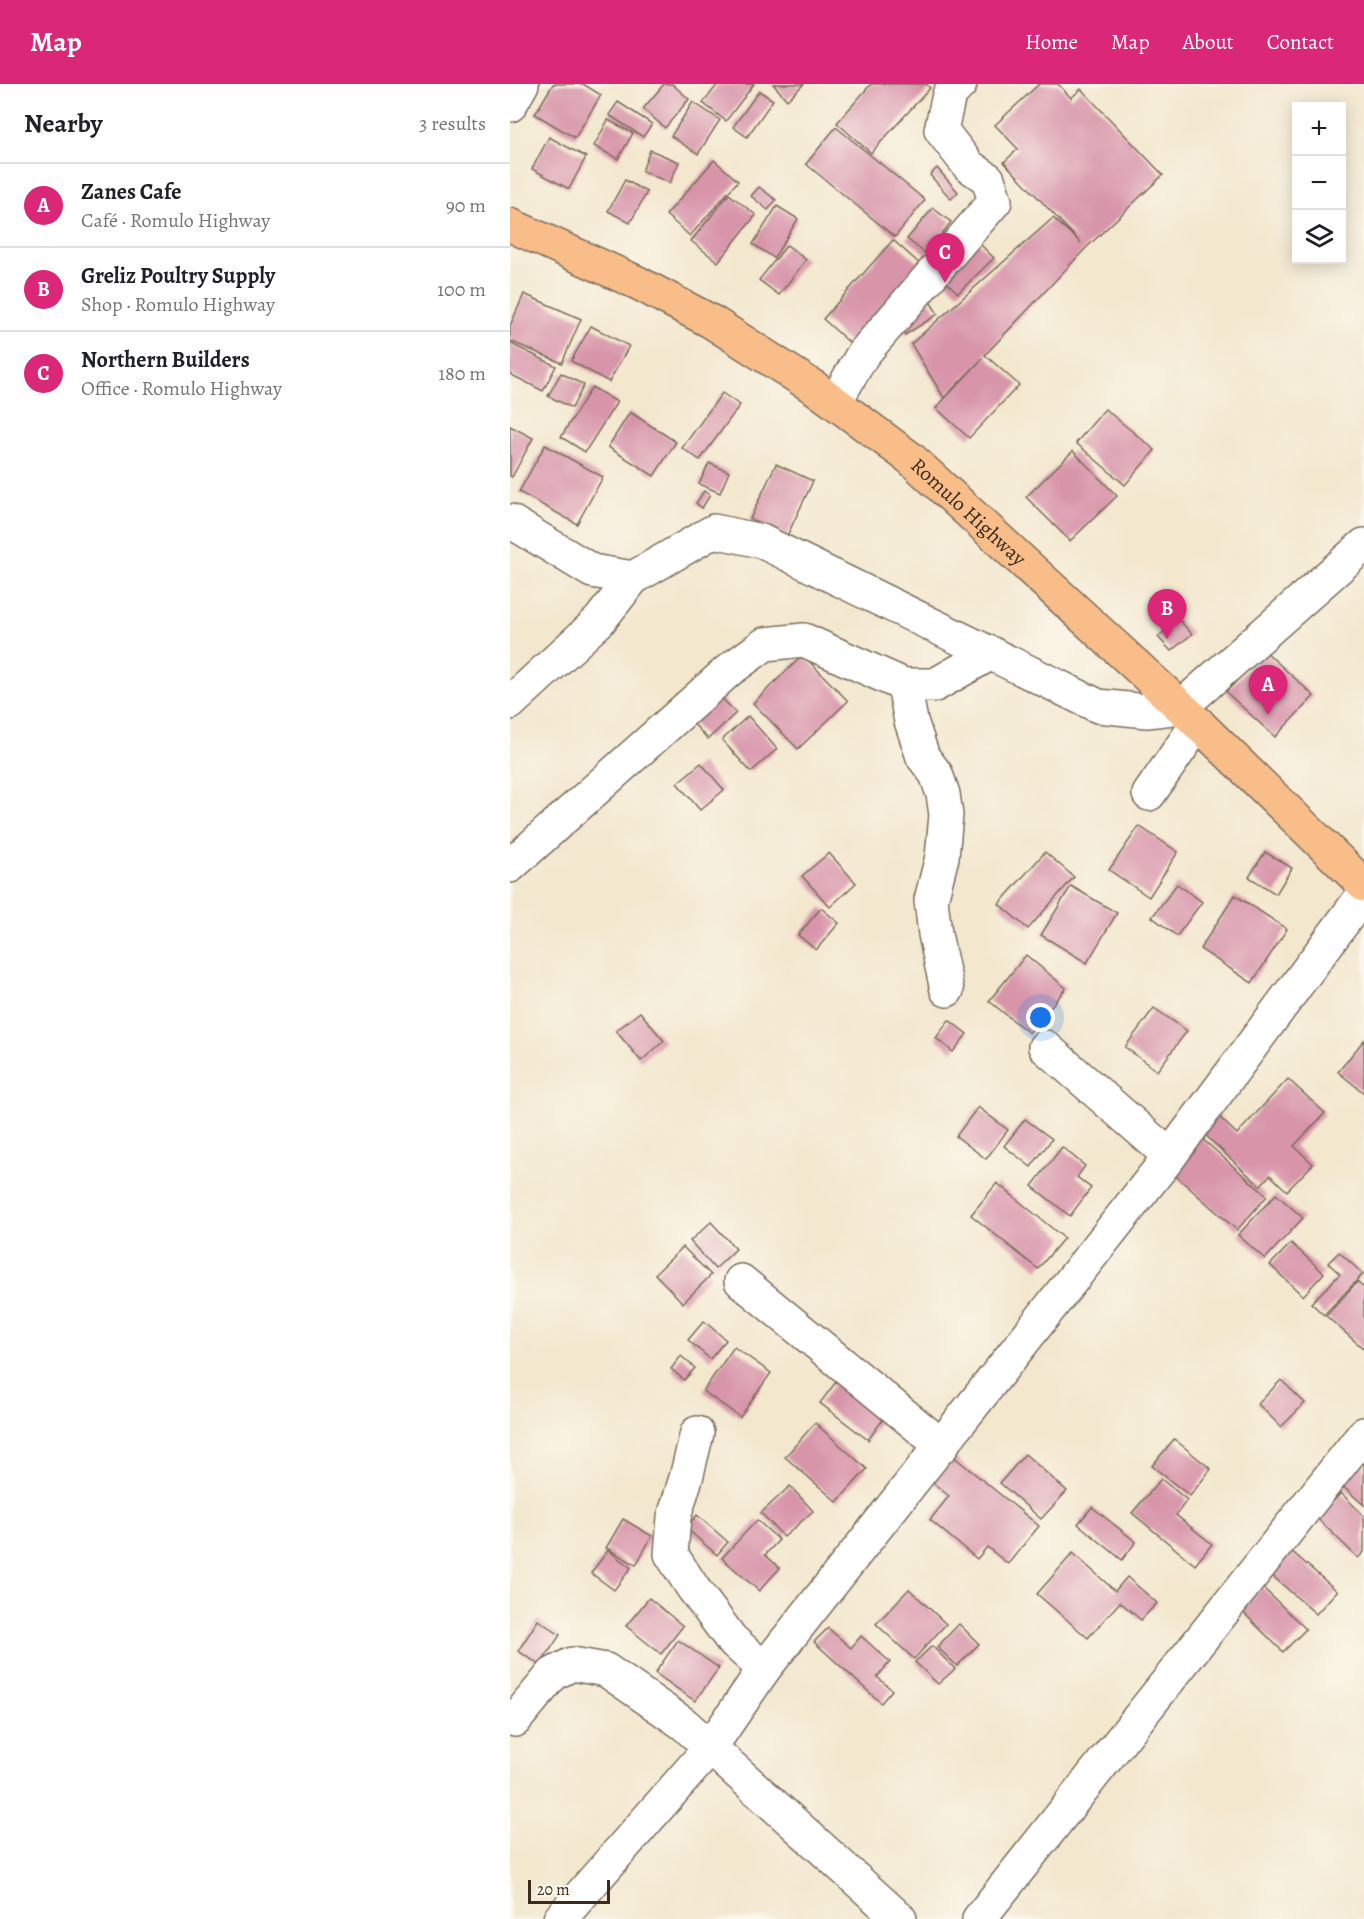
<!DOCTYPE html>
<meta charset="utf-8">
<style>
body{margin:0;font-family:Alegreya,serif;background:#f2f2f2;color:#202124}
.controls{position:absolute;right:18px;top:18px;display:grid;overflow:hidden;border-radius:0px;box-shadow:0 3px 15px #0003}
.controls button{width:54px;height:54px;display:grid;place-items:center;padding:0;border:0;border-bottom:2px solid #e0e0e0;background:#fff;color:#202124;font:30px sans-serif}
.scale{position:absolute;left:18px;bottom:15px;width:82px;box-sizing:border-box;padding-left:6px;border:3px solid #3b2a1e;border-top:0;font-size:16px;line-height:21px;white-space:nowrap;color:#3b2a1e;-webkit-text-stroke:4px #fbf7ec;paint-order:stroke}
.you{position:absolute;left:531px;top:934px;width:21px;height:21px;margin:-15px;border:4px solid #fff;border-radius:50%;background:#1a73e8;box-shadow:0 0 0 9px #1a73e833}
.badge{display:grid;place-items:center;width:39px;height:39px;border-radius:50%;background:#db2777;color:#fff;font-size:20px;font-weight:700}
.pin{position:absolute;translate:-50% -50px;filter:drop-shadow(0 2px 3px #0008)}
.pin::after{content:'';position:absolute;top:32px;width:21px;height:18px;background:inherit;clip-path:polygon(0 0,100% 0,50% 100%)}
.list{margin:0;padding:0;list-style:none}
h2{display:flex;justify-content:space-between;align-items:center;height:78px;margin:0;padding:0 24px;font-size:26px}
h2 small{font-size:20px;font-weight:400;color:#757577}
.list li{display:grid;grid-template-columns:39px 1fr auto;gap:18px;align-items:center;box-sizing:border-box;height:84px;padding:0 24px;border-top:2px solid #e0e0e0}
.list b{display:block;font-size:22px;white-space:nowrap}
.list p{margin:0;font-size:20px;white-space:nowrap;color:#757577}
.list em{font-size:20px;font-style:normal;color:#757577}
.icon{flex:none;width:33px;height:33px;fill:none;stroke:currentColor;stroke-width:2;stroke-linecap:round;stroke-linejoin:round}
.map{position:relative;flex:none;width:854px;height:1835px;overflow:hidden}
header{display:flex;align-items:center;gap:36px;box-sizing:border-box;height:84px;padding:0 30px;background:#db2777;color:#fff}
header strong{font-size:28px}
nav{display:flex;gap:33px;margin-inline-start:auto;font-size:21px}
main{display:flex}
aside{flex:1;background:#fff}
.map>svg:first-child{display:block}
.building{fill:#d895aa}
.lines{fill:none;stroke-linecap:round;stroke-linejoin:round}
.minor-casing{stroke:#7b6c5c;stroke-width:36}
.highway-casing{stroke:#7b6c5c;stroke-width:36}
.minor{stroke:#fff;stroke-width:33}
.highway{stroke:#f8bd88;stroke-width:33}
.labels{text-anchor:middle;stroke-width:5;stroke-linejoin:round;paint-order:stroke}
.street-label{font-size:21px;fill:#3b2a1e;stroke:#fbf7ec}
</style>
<header>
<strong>Map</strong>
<nav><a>Home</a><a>Map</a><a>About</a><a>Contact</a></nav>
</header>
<main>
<aside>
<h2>Nearby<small>3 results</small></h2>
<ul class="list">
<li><span class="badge">A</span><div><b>Zanes Cafe</b><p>Café · Romulo Highway</p></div><em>90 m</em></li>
<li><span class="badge">B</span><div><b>Greliz Poultry Supply</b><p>Shop · Romulo Highway</p></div><em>100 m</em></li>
<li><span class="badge">C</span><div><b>Northern Builders</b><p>Office · Romulo Highway</p></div><em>180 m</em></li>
</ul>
</aside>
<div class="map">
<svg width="854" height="1835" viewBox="0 0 854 1835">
<rect width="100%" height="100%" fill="#fbf7ec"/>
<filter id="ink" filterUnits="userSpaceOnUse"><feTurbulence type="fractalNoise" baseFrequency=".0167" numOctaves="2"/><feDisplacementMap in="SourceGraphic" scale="12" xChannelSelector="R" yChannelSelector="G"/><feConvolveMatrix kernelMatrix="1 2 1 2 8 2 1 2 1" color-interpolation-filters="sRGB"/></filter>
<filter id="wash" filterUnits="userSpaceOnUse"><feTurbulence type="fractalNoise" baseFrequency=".008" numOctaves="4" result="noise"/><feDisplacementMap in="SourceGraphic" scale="24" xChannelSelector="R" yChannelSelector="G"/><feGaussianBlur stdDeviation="1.35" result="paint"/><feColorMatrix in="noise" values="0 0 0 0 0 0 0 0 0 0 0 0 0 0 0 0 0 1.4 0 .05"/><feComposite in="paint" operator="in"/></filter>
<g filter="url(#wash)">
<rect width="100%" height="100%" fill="#f3e7ce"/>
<g id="blocks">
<g class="building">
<polygon points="43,0 73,0 91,11 65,54 25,30"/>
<polygon points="154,0 162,0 179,15 155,44 133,25"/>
<polygon points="208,0 244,0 216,37 193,19"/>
<polygon points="263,0 294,0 277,16"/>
<polygon points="361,0 416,0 420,4 361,69 327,39"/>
<polygon points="529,0 548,0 561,14 571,5 653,91 576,164 475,271 509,301 459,354 426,324 473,274 434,314 401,260 543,134 571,159 494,78 508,65 485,41"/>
<polygon points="249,7 263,16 237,53 223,43"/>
<polygon points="108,18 142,40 133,53 99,31"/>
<polygon points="183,18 210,36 188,70 161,52"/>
<polygon points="98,36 123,49 108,75 84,62"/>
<polygon points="326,43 415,116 385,153 296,80"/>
<polygon points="39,53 76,73 59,105 22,85"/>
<polygon points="140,66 169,78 160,99 132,87"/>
<polygon points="204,76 228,97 180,152 156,131"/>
<polygon points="427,84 448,108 441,115 420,91"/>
<polygon points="115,96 137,108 120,139 98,127"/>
<polygon points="249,103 266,116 258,126 241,112"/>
<polygon points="219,110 246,131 208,178 181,157"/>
<polygon points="267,122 288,135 264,174 243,160"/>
<polygon points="423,124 441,138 416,170 397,155"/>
<polygon points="383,156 411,181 341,260 313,235"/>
<polygon points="467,157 484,174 448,209 431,193"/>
<polygon points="277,161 296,176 269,211 249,196"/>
<polygon points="14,210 71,235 52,279 0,257 0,242"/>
<polygon points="419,216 428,230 395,251 386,238"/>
<polygon points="81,242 119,262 99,298 61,277"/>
<polygon points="0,259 46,282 33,307 0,290"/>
<polygon points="51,289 74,301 62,324 38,312"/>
<polygon points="82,303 107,318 75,368 51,353"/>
<polygon points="212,309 230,321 190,376 172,364"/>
<polygon points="595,325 645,366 615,401 566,359"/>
<polygon points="120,328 166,358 144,392 98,363"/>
<polygon points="0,342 23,354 2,393 0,392"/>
<polygon points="35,361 93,393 67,440 9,408"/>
<polygon points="563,367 607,412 560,457 516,413"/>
<polygon points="199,379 219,388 210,409 189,400"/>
<polygon points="266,380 303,397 277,452 240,435"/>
<polygon points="194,407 200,411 192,424 186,419"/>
<polygon points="668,535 682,550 661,567 648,553"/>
<polygon points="755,567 804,612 765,653 716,608"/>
<polygon points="293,571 338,617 288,665 243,619"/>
<polygon points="206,608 226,629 198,655 178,634"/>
<polygon points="238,632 267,665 241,688 212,656"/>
<polygon points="191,679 214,706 190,726 167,699"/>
<polygon points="629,742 668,768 639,813 599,786"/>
<polygon points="535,768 564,793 518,845 489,820"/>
<polygon points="755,768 782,784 766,810 739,793"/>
<polygon points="319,769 346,799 320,823 292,792"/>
<polygon points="667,800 692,818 667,852 642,833"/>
<polygon points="561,802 607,829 577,879 531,851"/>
<polygon points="725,811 777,845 742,899 690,865"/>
<polygon points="311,824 329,839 306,866 288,851"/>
<polygon points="516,871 556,904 519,949 479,917"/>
<polygon points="644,924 677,947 647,987 615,963"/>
<polygon points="130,928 154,957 131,977 106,947"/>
<polygon points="439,936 457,950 443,968 426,954"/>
<polygon points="854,956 854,1009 828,988"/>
<polygon points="778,995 815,1029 784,1062 803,1080 777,1107 760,1091 750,1102 690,1046 705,1029 727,1050"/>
<polygon points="468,1023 498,1046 476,1075 446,1052"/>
<polygon points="515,1035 542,1055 521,1083 494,1062"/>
<polygon points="689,1052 757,1112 727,1146 659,1086"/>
<polygon points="552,1063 575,1082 567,1093 581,1104 560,1132 522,1102"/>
<polygon points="487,1099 554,1154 528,1185 461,1131"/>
<polygon points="766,1110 793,1134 755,1175 728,1151"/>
<polygon points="201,1138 226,1165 205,1185 180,1157"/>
<polygon points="781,1159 814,1189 793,1212 760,1181"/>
<polygon points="173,1163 201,1191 173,1219 145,1190"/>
<polygon points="829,1168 853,1190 814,1231 801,1219 830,1190 818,1179"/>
<polygon points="847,1198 854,1204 854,1265 816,1232"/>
<polygon points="194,1237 216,1256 200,1275 178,1256"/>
<polygon points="224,1263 261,1289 230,1333 193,1307"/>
<polygon points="171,1272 185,1284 174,1296 161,1285"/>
<polygon points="332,1290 374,1334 358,1356 310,1319"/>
<polygon points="771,1296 795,1319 771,1343 748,1320"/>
<polygon points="305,1339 357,1385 327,1418 275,1373"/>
<polygon points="664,1355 701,1385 680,1412 642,1382"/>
<polygon points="515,1370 557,1407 531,1435 490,1399"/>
<polygon points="854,1371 854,1421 829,1399"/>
<polygon points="443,1372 529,1442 498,1480 477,1463 467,1475 420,1436 439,1412 422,1398"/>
<polygon points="651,1395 677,1416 666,1431 702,1460 685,1481 622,1429"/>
<polygon points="280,1402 303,1427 274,1453 251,1429"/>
<polygon points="831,1409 854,1432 854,1468 848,1474 807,1434"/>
<polygon points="582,1423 626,1458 612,1476 568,1440"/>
<polygon points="187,1431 218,1458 207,1471 176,1444"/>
<polygon points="113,1435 142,1452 126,1481 96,1464"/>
<polygon points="247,1436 269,1456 255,1471 270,1484 249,1507 212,1474"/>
<polygon points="779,1465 827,1507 806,1530 758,1488"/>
<polygon points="98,1466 121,1484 104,1506 81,1489"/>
<polygon points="563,1469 605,1507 617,1493 647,1519 631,1536 610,1518 578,1554 527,1510"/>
<polygon points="752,1503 796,1545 773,1568 730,1525"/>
<polygon points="399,1505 436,1540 404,1575 366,1540"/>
<polygon points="139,1514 173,1542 151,1570 116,1542"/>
<polygon points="28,1536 50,1551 30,1581 8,1567"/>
<polygon points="449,1540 469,1560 447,1582 427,1563"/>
<polygon points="318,1544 341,1564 351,1552 380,1578 367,1593 382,1606 371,1619 304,1558"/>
<polygon points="168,1556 209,1584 185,1617 145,1589"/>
<polygon points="422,1562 445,1585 428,1600 405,1578"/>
</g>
</g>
</g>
<g filter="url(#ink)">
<use href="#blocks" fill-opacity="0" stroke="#7b6c5c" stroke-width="1.5"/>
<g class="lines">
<g class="minor-casing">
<g id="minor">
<polyline points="0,21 12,0"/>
<polyline points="325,318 353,270 485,117 478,95 459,82 431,46 439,11 450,0"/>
<polyline points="0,437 82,487 123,494 204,447 251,457 588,622 637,627 671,623 854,461"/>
<polyline points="394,601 401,637 413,673 426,690 433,710 436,731 432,773 421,816 425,850 437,906"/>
<polyline points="0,619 89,537 123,494"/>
<polyline points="639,710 688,639"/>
<polyline points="0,782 218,587 255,560 294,556 394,601 425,601 481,569"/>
<polyline points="535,963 660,1072"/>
<polyline points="231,1197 432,1362"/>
<polyline points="187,1349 176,1394 164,1433 161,1470 183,1504 221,1555 254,1585"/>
<polyline points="5,1636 43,1590 62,1580 96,1586 174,1640 390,1835"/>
<polyline points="50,1835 200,1664 254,1585 660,1072 854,810"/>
<polyline points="469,1835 854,1350"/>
</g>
</g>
<g class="highway-casing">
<g id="highway">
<path id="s1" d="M0,141l128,58 74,39 103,66 95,70 271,249 183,178"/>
</g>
</g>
<use href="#minor" class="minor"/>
<use href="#highway" class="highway"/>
</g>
</g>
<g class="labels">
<g class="street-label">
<text dy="7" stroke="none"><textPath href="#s1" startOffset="544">Romulo Highway</textPath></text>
</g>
</g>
</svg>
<div class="controls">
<button>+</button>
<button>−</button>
<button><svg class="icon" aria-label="layers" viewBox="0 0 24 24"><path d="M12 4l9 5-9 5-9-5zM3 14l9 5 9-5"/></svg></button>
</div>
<div class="scale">20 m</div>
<div class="you"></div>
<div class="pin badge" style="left:758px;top:631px">A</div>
<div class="pin badge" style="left:657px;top:555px">B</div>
<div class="pin badge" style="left:435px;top:199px">C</div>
</div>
</main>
